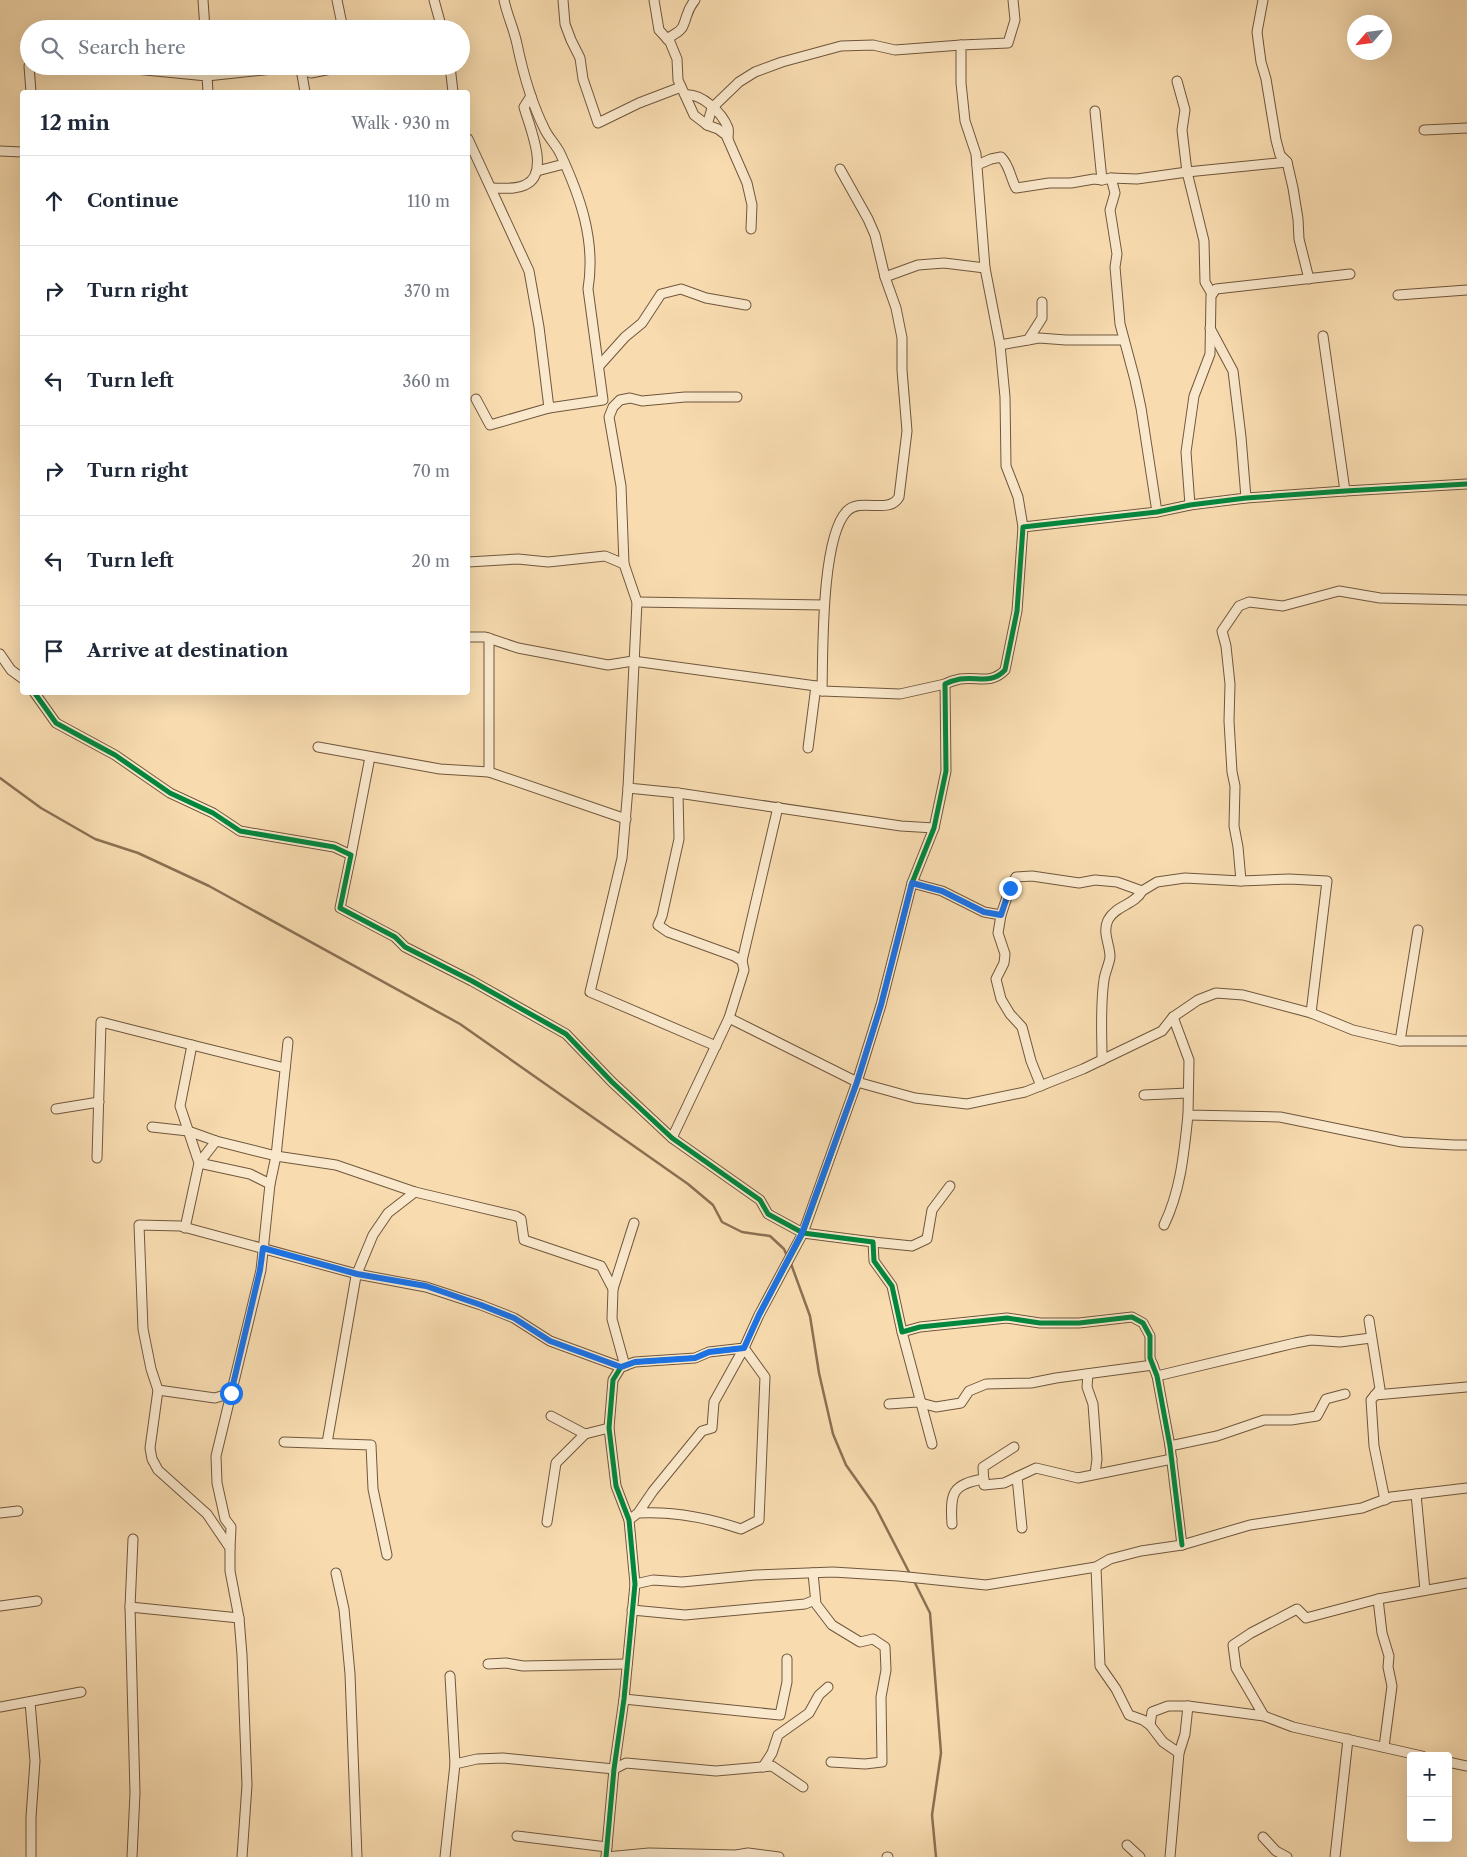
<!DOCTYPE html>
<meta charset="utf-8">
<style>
body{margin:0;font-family:"Libre Caslon Text",serif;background:#f2f2f3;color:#1f2937}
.controls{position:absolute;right:15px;bottom:15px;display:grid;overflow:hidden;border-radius:5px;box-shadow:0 5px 20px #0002}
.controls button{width:45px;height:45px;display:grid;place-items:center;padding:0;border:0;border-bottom:1px solid #e0e1e3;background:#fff;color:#1f2937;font:25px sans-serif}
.compass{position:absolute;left:1347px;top:15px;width:45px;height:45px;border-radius:50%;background:#fff;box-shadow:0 5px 20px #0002;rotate:242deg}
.stop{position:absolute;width:15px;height:15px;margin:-11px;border:4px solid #1a73e8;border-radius:50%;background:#fff}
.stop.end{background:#1a73e8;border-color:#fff;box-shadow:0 1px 5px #0008}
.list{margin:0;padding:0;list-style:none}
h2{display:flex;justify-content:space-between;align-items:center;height:65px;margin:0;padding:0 20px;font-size:21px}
h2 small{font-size:16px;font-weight:400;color:#747a83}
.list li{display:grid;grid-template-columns:32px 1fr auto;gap:15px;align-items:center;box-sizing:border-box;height:90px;padding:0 20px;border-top:1px solid #e0e1e3}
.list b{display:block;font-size:19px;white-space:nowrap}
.list em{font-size:16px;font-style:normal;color:#747a83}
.icon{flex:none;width:28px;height:28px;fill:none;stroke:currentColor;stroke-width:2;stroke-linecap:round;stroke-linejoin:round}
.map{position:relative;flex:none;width:1467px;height:1857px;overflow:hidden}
.search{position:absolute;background:#fff;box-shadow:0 5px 20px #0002;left:20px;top:20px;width:450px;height:55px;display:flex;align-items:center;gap:12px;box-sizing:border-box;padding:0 18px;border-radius:28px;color:#747a83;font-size:19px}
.panel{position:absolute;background:#fff;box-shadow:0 5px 20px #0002;left:20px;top:90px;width:450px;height:605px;border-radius:5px}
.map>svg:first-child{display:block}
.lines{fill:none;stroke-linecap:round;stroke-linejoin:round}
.stream{stroke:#8a7153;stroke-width:2.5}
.street-casing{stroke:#70573c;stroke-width:11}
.street{stroke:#fae8cc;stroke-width:9}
.cycleway-casing{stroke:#fae8cc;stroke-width:8}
.cycleway{stroke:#00873e;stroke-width:5}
.route{stroke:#1a73e8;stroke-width:6}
</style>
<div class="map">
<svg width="1467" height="1857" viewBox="0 0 1467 1857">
<rect width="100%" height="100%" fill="#f8dcb0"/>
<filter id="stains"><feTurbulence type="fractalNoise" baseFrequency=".004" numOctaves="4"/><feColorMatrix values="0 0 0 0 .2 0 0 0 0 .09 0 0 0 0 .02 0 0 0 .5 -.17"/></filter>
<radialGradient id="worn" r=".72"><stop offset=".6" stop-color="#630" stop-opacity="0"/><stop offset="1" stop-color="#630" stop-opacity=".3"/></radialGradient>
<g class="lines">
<g class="stream">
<polyline points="0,778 41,808 95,839 138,853 209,886 460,1024 688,1184 713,1205 722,1222 742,1232 770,1236 784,1249 787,1256"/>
<polyline points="790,1261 810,1316 819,1373 833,1434 846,1465 875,1506 910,1574"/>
<polyline points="914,1581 930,1613 941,1753 932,1815 936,1857"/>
</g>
<g class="street-casing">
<g id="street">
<polyline points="203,0 205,29"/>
<polyline points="337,0 343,29"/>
<polyline points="434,0 442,29"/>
<polyline points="563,0 565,24 571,40 580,58 583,79 598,123 639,103 681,87"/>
<polyline points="654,0 659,30 670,42 677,59 678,80 694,115 707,125 718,129 726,135 747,183 752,205 751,229"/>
<polyline points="1013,0 1015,20 1008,43 961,45 961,83 965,121 976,154 985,268 1000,345 1005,397 1006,466 1018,497 1023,527"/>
<polyline points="1263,0 1257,32 1261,62 1266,79 1276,140 1280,155 1287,162 1293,188 1298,219 1299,239 1309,279"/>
<path d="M667,39c5,-4 14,-7 16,-13 5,-11 3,-15 12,-26"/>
<polyline points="29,66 31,92"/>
<polyline points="104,66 207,76 208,92"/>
<polyline points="206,66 207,76 283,68 301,69 311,73 346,66"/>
<polyline points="450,66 453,92"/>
<polyline points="301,69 305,92"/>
<polyline points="1177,81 1185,110 1182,130 1187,172 1204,241 1205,282 1212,294"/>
<path d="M685,95c16,-2 37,17 43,33 1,3 0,7 0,11"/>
<polyline points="1095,111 1102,180 1111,178 1137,179 1187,172 1287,162"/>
<polyline points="707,125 712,108 739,82 755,72 782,62 841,46 873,45 895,50 961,45"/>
<polyline points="1424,130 1467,128"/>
<path d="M468,139l61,132 10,56 10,81 54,-8 -15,-111c8,-49 -8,-93 -28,-136 -4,-8 -11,-15 -15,-23 -13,-26 -22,-57 -28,-86 -3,-15 -10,-29 -13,-44"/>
<polyline points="0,151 22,152"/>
<path d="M977,165l14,-6 10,-2c9,9 9,20 15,31l33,-5h22l23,-4 8,1"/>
<polyline points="537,171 564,164"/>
<polyline points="1111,178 1115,193 1110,210 1117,254 1115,267 1120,324 1135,380 1141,408 1157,512"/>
<path d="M491,188c11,0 24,2 34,-3 26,-11 4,-59 -1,-78l7,-11"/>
<polyline points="885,277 918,265 944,263 985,268"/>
<polyline points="1398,295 1467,290"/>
<polyline points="1210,328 1233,371 1241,437 1246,498"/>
<polyline points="1323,336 1345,491"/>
<polyline points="1028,340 1042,318 1042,302"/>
<polyline points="1000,345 1039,338 1066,340 1124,340"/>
<polyline points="599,366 625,337 642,323 661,294 681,289 706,298 746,305"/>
<polyline points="737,397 685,397 642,401 630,398 620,400 613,407 609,417 621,486 624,564 637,602 628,788 678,793 901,826 934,828"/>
<polyline points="476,399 490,425 549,408"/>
<polyline points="1190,505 1186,452 1194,396 1210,354 1211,296 1216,289 1350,274"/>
<polyline points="468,562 518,559 548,562 605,556 624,564"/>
<polyline points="637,602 824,605"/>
<polyline points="468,637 485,637 518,648 608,665 633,661 816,686 822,691 900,694 945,684"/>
<polyline points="0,654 11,670 22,678"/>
<path d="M822,691c1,-38 -1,-154 25,-180 14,-14 42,4 52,-14l8,-66 -5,-61v-32l-6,-30 -11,-31 -10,-42 -7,-16 -28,-50"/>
<polyline points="34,692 56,723 115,755 170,793 213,813 240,831 334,847 351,855 340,908 395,937 405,947 472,981 566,1034 612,1082 672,1138 760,1200 768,1214 803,1233 873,1242 874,1261 892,1286 902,1332 920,1327 1007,1318 1040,1323 1079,1323 1132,1317 1143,1323 1150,1336 1150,1358 1157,1376 1170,1446 1182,1545"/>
<polyline points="318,747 440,769 489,772 626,819"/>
<polyline points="808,748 816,686"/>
<polyline points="489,772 489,638"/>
<polyline points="628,788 622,858 590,992 716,1046"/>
<polyline points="351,855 370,757"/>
<polyline points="912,883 942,891 984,912 1001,915"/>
<polyline points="742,961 778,807"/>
<polyline points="1311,1013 1327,881 1289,879 1241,881 1238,847 1234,826 1235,786 1232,772 1229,721 1230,684 1226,646 1222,631 1239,606 1249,602 1283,606 1339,591 1380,598 1467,600"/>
<polyline points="1173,1017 1189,1060 1188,1115 1280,1117 1402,1142 1454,1145 1467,1145"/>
<polyline points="729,1018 857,1082 915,1098 967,1104 1025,1092 1083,1069 1162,1031 1173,1017 1198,1000 1216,993 1243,995 1311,1013 1353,1030 1400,1041 1467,1041"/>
<polyline points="1400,1041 1418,930"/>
<polyline points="192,1045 285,1068"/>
<path d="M1102,1060c0,-27 -2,-54 2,-80 1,-8 5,-15 6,-23 0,-13 -8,-24 -2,-37 8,-15 27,-15 34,-29"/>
<polyline points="1041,1086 1031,1061 1022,1027 1010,1014 1001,999 996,979 1004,963 1005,954 998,933 1001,915 1010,888 1016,877 1032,876 1079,883 1095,880 1117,882 1142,891 1157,882 1185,878 1241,881"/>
<polyline points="1144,1095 1188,1093"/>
<polyline points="56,1109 99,1102"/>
<polyline points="152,1127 188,1131 216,1141 276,1156 336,1165 415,1192 516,1216 521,1219 524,1240 601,1266 613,1289 612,1319 625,1366"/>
<polyline points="672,1138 729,1018 744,970 742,961 734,956 668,932 658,925 662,916 679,839 678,793"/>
<polyline points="97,1158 101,1022 192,1045 180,1106 199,1163 250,1174 270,1184 261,1270 216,1456 217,1483 225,1519 231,1527 230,1548"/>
<polyline points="270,1184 276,1156 288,1042"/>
<path d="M1164,1225c17,-35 20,-73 24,-110"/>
<polyline points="185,1228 199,1163 216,1141"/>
<polyline points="873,1242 912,1246 927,1239 932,1210 950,1186"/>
<polyline points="613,1289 634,1223"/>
<polyline points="1369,1320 1380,1389 1371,1400 1374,1446 1385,1500"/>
<polyline points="902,1332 932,1444"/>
<polyline points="1088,1374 1087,1387 1093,1404 1097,1459 1095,1474"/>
<polyline points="1157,1376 1295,1343 1311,1340 1340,1342 1371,1338"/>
<polyline points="158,1390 215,1398 231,1393"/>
<polyline points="1375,1395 1467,1387"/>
<polyline points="889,1404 917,1402 936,1407 961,1403 969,1391 986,1384 1031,1383 1056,1378 1153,1365"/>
<polyline points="551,1416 585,1434 609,1428"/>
<polyline points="284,1442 371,1445 373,1489 387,1555"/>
<polyline points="327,1443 356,1276 373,1235 388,1213 415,1192"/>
<polyline points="1170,1446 1217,1436 1264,1420 1291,1420 1317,1416 1326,1399 1345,1394"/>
<polyline points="1014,1447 983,1467 984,1485 1004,1483 1036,1468 1078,1478 1172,1459"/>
<polyline points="1017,1477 1022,1528"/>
<polyline points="1416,1494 1425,1590"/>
<polyline points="0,1513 18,1511"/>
<path d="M629,1520l9,-7 15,-22 49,-60 10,-3 2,-26 30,-54 21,29 -6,143 -18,9c-32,-11 -68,-18 -103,-16"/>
<polyline points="547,1522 556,1463 585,1434"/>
<path d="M952,1524c-2,-31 0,-40 32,-45"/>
<polyline points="1096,1567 1100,1666 1116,1689 1129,1715 1143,1720 1150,1725 1152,1712 1168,1706 1188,1706 1264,1716 1293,1727 1422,1756"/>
<polyline points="336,1573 344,1609 350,1674 357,1857"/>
<polyline points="813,1573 816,1604 832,1625 860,1642 873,1639 885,1647 886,1670 881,1697 882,1762 865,1764 831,1762"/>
<polyline points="635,1584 653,1580 682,1582 755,1575 833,1572 898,1576 986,1585 1096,1567 1110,1559 1141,1551 1182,1545 1250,1525 1362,1508 1391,1497 1467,1488"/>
<polyline points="1378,1599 1382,1633 1389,1656 1388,1667 1392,1686 1384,1747"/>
<polyline points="0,1606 37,1601"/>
<polyline points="130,1607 239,1618"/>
<polyline points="632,1610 685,1615 805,1604 815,1600"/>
<polyline points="488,1664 506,1663 523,1666 627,1664"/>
<polyline points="450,1676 455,1764"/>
<polyline points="624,1699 780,1715 787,1682 787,1659"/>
<polyline points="30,1702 35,1761 31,1817 31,1857"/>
<polyline points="0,1707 81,1692"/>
<polyline points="1264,1716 1236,1668 1233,1645 1251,1633 1297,1609 1306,1618 1378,1599 1467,1583"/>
<polyline points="1150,1725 1163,1742 1179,1753"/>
<polyline points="1448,1762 1467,1766"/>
<polyline points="763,1767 772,1753 778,1735 809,1713 819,1695 828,1687"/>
<polyline points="517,1836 607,1847"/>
<polyline points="1263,1837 1276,1851 1287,1857"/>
<polyline points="1127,1845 1140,1857"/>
<polyline points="132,1857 135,1793 130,1607 133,1539"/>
<polyline points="242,1857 247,1785 242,1655 239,1618 230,1571 230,1548 207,1514 158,1470 152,1459 150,1448 158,1390 151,1369 143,1329 139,1225 180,1226 357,1274 426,1287 481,1305 514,1318 550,1341 621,1367"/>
<polyline points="445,1857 455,1764 477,1759 503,1758 614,1769 626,1763 716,1771 772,1766 803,1787"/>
<path d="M606,1857l8,-88 10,-70 11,-115 -6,-64 -13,-34 -7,-58 4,-48 8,-13 14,-5 60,-4 14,-6 35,-4 15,-33 44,-82 54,-151 24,-77 31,-122 22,-55 12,-57 -1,-87c4,-2 10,-4 15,-5 17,-3 31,6 45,-9l12,-59 6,-84 134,-15 33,-7 56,-7 99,-7 122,-7"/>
<polyline points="606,1857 649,1853 736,1855 748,1853 779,1857"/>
<polyline points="887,1857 888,1857"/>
<polyline points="1170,1857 1179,1753 1185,1734 1188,1706"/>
<polyline points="1335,1857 1348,1739"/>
</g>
</g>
<use href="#street" class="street"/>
<g class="cycleway-casing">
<g id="cycleway">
<polyline points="34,692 56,723 115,755 170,793 213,813 240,831 334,847 351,855 340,908 395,937 405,947 472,981 566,1034 612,1082 672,1138 760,1200 768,1214 803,1233 873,1242 874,1261 892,1286 902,1332 920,1327 1007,1318 1040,1323 1079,1323 1132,1317 1143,1323 1150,1336 1150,1358 1157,1376 1170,1446 1182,1545"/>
<path d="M606,1857l8,-88 10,-70 11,-115 -6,-64 -13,-34 -7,-58 4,-48 8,-13 14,-5 60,-4 14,-6 35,-4 15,-33 44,-82 54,-151 24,-77 31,-122 22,-55 12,-57 -1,-87c4,-2 10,-4 15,-5 17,-3 31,6 45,-9l12,-59 6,-84 134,-15 33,-7 56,-7 99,-7 122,-7"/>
</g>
</g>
<use href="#cycleway" class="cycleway"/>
</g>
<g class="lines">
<polyline class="route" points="231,1393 260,1270 263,1248 357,1274 426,1286 481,1305 514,1318 550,1341 621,1367 635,1362 695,1358 709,1352 744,1348 759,1315 802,1233 857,1082 881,1005 912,883 942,891 984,912 1001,915 1010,888"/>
</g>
<rect width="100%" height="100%" filter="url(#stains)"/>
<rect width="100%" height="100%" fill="url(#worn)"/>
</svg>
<div class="controls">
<button>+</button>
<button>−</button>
</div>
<svg class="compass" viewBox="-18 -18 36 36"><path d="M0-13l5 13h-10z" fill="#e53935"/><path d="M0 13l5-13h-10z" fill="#747a83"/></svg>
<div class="stop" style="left:231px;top:1393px"></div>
<div class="stop end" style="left:1010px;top:888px"></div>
<div class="search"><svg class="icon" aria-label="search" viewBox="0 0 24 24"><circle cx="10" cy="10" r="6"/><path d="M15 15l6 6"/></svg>Search here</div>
<section class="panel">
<h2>12 min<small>Walk · 930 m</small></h2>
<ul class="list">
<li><svg class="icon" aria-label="ahead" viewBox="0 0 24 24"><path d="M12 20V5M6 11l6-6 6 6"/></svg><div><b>Continue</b></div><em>110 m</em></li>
<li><svg class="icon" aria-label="right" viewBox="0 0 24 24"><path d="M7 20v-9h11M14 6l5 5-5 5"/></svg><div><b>Turn right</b></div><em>370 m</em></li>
<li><svg class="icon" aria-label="left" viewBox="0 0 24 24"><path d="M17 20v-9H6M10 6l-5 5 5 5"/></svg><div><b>Turn left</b></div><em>360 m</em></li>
<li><svg class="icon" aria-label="right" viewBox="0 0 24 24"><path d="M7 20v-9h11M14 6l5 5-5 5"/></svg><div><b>Turn right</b></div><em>70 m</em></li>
<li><svg class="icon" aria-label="left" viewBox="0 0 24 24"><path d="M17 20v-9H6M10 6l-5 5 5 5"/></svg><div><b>Turn left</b></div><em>20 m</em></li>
<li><svg class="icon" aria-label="arrive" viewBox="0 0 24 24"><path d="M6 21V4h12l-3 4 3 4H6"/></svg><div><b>Arrive at destination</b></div></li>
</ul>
</section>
</div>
